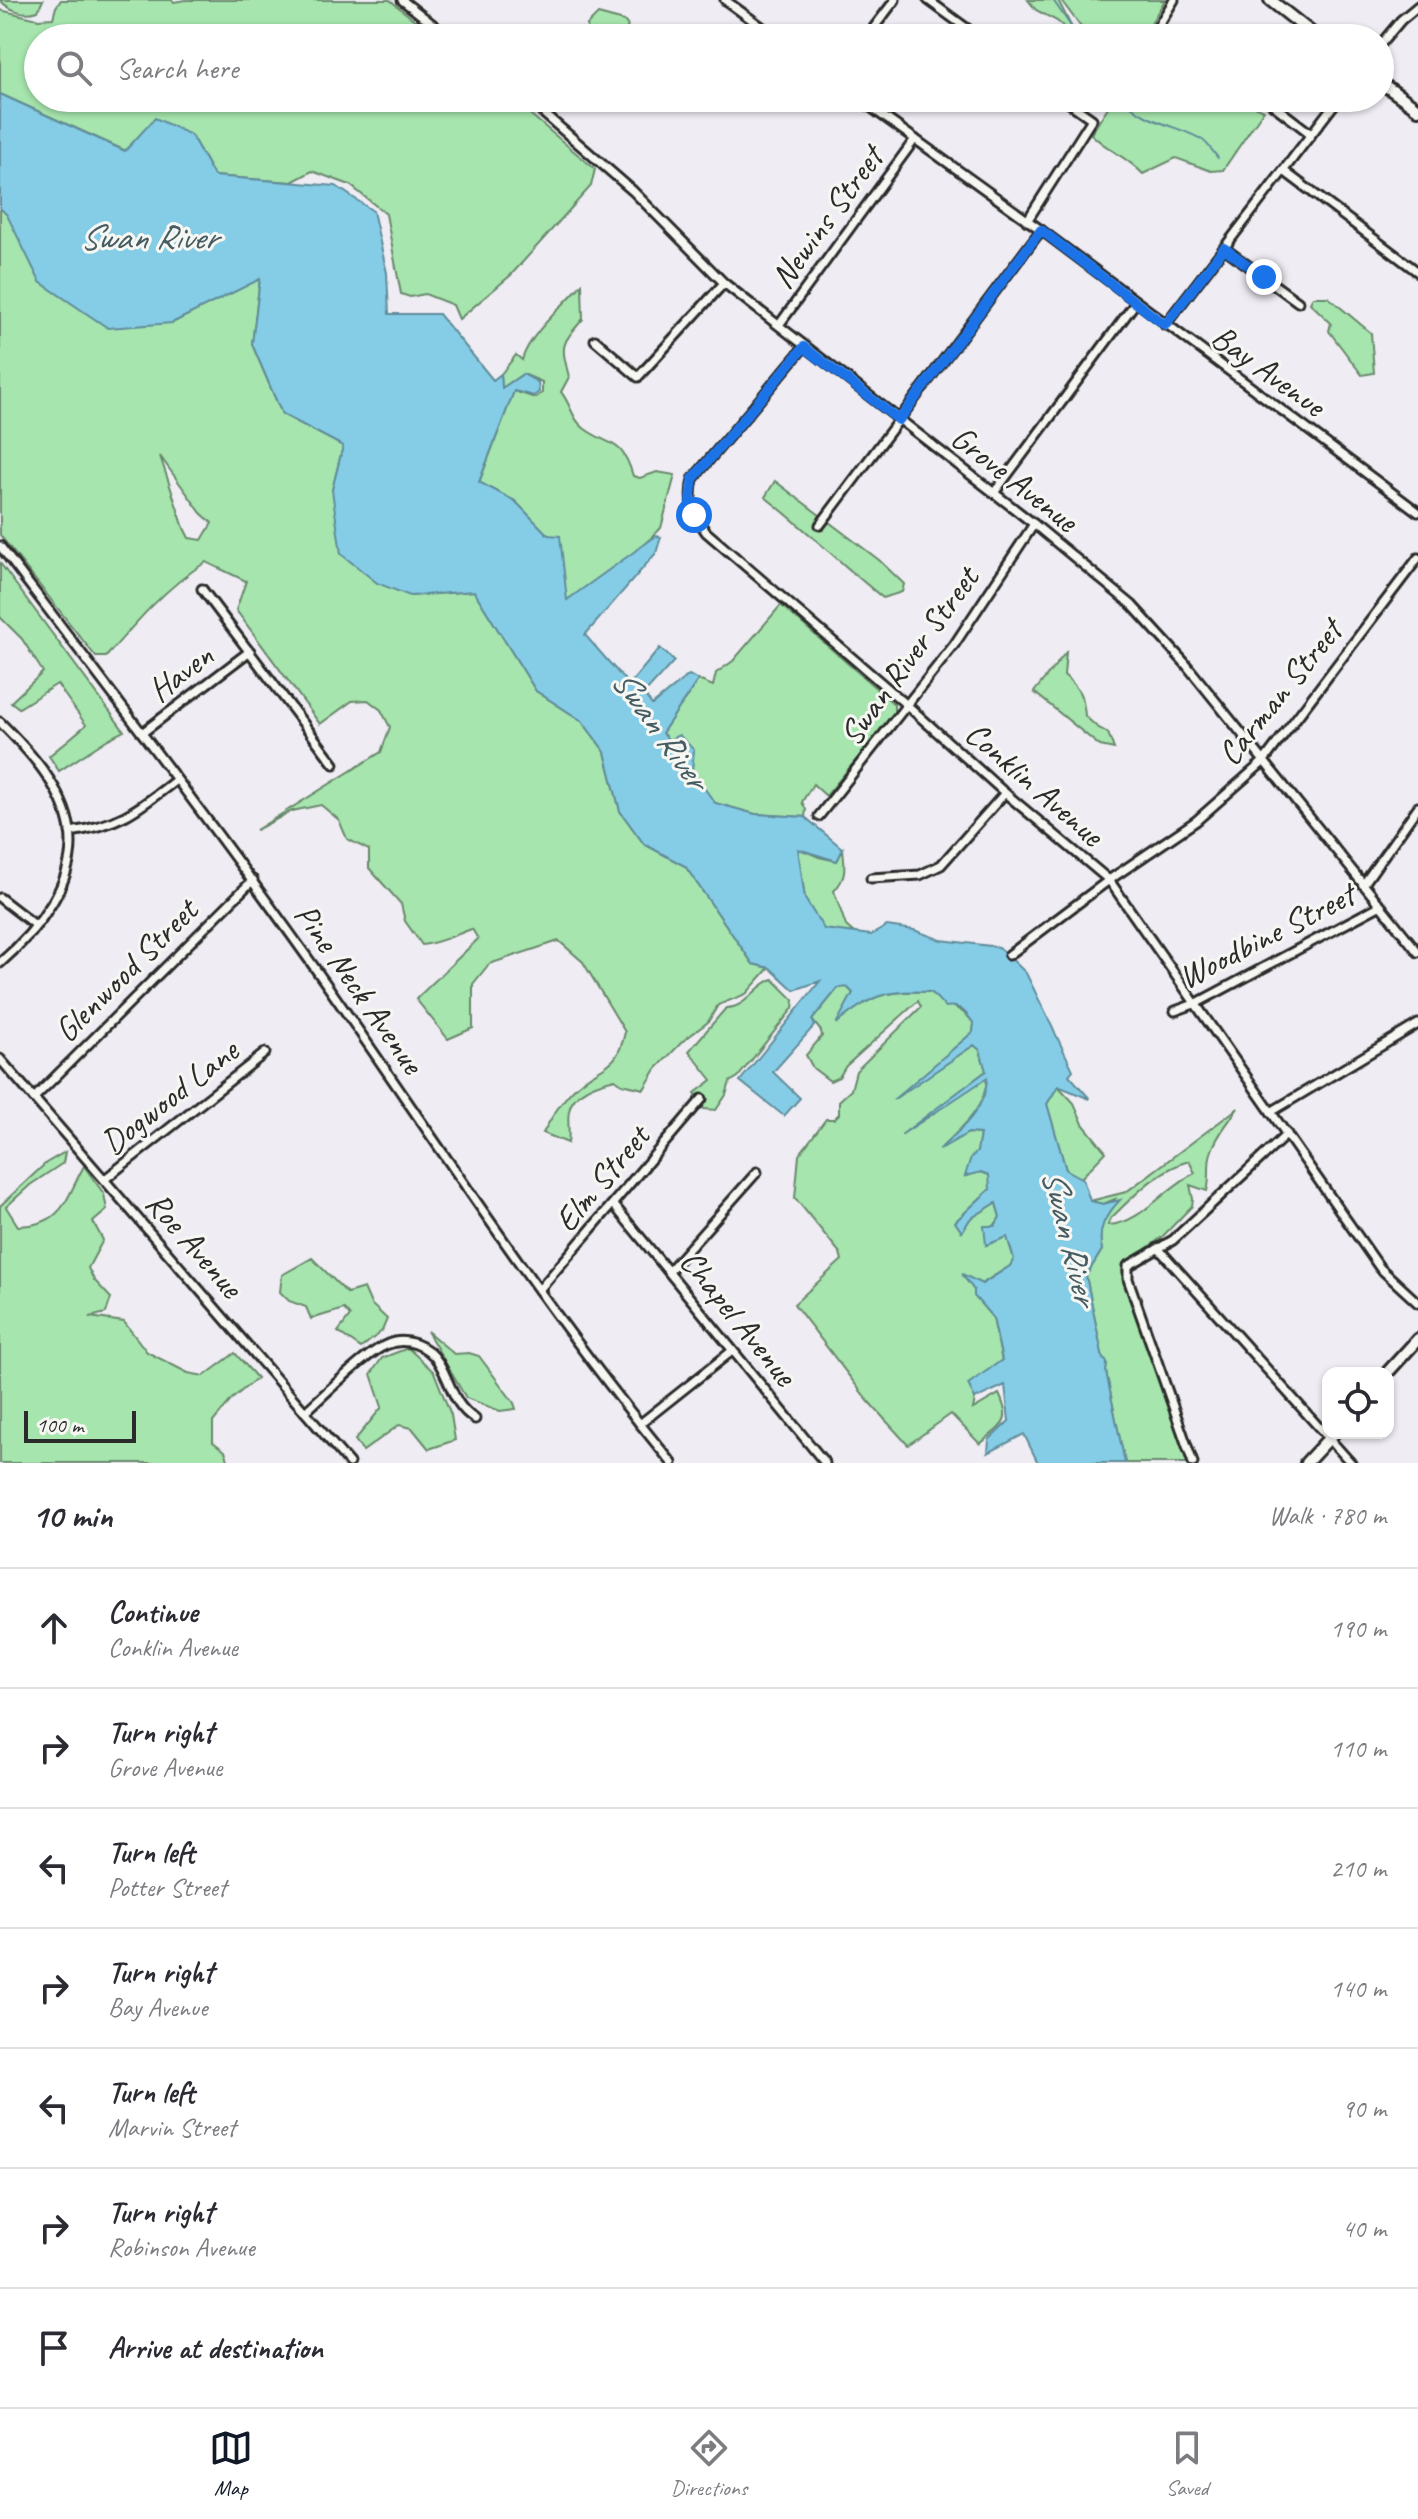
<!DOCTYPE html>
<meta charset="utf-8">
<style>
body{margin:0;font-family:Caveat,sans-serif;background:#f2f2f3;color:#2b2b33}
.controls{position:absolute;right:24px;bottom:24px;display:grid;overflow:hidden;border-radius:16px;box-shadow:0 2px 6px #0004}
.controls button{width:72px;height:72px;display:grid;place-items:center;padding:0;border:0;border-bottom:2px solid #e1e1e2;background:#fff;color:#2b2b33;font:40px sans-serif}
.scale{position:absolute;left:24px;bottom:20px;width:112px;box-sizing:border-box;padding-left:8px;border:4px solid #2b2b2b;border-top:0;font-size:22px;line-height:28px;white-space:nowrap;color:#2b2b2b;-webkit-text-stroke:6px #f6f6f2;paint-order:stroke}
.stop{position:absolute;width:24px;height:24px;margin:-18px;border:6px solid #1a73e8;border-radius:50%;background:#fff}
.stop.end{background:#1a73e8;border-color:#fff;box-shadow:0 2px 8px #0008}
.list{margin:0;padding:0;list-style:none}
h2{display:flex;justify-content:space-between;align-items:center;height:104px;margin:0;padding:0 32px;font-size:34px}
h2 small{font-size:26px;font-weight:400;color:#7c7c81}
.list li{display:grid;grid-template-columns:52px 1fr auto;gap:24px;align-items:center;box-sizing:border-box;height:120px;padding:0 32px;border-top:2px solid #e1e1e2}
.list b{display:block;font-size:30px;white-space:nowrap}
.list p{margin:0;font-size:26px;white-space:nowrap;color:#7c7c81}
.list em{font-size:26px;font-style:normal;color:#7c7c81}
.icon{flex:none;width:44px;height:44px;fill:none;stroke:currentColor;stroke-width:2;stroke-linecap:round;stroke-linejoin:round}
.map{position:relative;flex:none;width:1418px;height:1463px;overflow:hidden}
.search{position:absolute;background:#fff;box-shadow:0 2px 6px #0004;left:24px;right:24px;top:24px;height:88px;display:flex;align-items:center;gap:20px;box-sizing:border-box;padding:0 28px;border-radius:44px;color:#7c7c81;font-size:30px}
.sheet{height:944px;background:#fff}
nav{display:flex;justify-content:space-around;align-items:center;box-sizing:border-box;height:112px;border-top:2px solid #e1e1e2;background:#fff;font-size:22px;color:#7c7c81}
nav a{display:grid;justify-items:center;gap:4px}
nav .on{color:#111827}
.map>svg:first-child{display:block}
.green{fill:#a6e5ad;stroke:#68886c;stroke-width:2;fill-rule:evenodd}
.water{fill:#85cde6;stroke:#618c9b;stroke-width:2}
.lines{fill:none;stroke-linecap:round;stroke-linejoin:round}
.stream{stroke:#618c9b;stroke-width:2}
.street-casing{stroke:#2b2b2b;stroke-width:13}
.secondary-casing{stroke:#2b2b2b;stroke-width:16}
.street{stroke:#f6f6f2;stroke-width:7}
.secondary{stroke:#f6f6f2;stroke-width:10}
.route{stroke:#1a73e8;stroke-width:10}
.labels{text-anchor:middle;stroke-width:6;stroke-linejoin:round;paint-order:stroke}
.street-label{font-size:34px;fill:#2b2b2b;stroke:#f6f6f2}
.water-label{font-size:36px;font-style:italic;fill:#465c63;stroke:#f6f6f2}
</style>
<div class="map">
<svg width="1418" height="1463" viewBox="0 0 1418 1463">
<rect width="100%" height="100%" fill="#efecf3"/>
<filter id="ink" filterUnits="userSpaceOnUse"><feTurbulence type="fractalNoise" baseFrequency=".0125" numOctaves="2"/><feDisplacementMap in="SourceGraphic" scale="16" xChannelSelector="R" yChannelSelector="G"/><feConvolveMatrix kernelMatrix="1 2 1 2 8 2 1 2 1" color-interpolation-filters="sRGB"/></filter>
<g filter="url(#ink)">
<g class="green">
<path d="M0,0h43l-5,11c-14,5 -29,-1 -38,-11z"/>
<polygon points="61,0 172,0 174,2 185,0 390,0 436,38 38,38 38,98 511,98 595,169 591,186 511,275 459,319 453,305 425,294 410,297 401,294 386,214 350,185 312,171 292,182 214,176 191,135 126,151 0,94 0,10 38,19 53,18 56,7"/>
<polygon points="1028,0 1058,0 1077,38 1057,21 1036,10"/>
<polygon points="1061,0 1165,0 1142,38 1089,38"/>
<polygon points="598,14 624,21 628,26 622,38 589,38 587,25"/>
<path d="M1110,98h126l28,12 -41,60 -12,1 -35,-13 -33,16c-16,-17 -36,-24 -52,-40l17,-27z"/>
<path d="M0,208l172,115 88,-45 -8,66 30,70 61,32 -11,44 78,106 64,-5 62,100 46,30 23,31 15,59 24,33 41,22 68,98 16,4 -23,26 -28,11 -10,17 -25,19 -27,28 -12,20 -22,-5 -7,-5c-16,4 -42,11 -46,32 -2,8 1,22 -1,32l-25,-10c9,-17 19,-34 34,-47 25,-23 40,-15 48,-54l-42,-70 -24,-21 -70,23 -16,20v44l-25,11 -32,-40 62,-60 -6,-10c-18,6 -32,14 -50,16l-17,-24 -4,-17 -32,-36v-18l-22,-11 -8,-19 -18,-15 -29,6 -36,19 125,-78 9,-25 -9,-17 -13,-10 -16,1 -32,23 -84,-114 10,-29 -40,-19c-39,24 -70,60 -100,95h-10l-96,-122zM160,456l41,57 11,10 -10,17 -13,-2 -5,-10z"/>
<path d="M582,284l1,35c-23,27 -22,25 -14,58l-8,15c10,12 11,28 24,37 25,18 37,9 48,47l7,2 17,-6 18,3 -14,53 -20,21 -74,52 -19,-66 -33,-34 -36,-18 35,-92 21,7 7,-5v-11l-19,-8 -21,14 -1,-14 15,-19 6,5c7,-26 42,-55 60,-76z"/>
<polygon points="1313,297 1328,297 1371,333 1374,373 1362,375 1329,331 1331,323 1310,303"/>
<path d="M775,481l104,79 25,24 -2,8 -19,6c-40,-32 -77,-69 -118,-101z"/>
<polygon points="0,563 124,731 108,739 59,771 49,756 86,725 57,684 19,708 11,702 43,672 22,639 0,617"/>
<polygon points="781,605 894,704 894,715 826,796 813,784 802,802 806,810 805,817 755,814 715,803 662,733 698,680 713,686 716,673 733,661"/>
<path d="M1066,652l-2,23c14,12 20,21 21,41l12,11 11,6 6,16 -14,-3 -66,-54z"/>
<path d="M798,848l21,9 18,4 6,-12c2,19 4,28 -9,42l12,35 8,7 -30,-3 -19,-31z"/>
<path d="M773,979l21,21 -1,8 -55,69 -8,5 -4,13 -10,15 -12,-1 -9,-16 17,-13 -23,-29 37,-43c22,-1 28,-22 47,-29z"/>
<path d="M847,987l6,6 -15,29c34,-28 49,-32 93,-30 15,18 28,10 43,32l-1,8 -71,61 72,-48 6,5 6,21 -67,52 68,-46c0,29 -24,50 -45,70l26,-14 12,1 -3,19 -11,23 15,-4 9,3v14l-35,33 7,10 8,-13 26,-16 4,14 -13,20 -1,8 21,-9 7,23 -4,7 -29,18 -18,-8 11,14v6l19,22 9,43 -33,23 6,15 -2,10 26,-15c14,29 3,31 -19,50l-29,-30 -43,31 -39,-43 -75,-98 48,-44 -2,-7 -45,-55 4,-43 27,-36h8l5,-5v-13l12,-11 5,-19 65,-64 -3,-6 -72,65 -7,11 -9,4 -17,-13 -7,-13 16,-19 -1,-5 -9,-11 26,-32z"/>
<polygon points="1058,1086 1074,1103 1083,1124 1106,1152 1081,1178 1066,1170 1047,1104"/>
<path d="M1238,1108c-9,14 -22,28 -27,45 -4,12 0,25 -4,38l-17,-6 3,14 -1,7 -30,31 -32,24 -8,10 67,192h-64l-19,-91 1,-10 -4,-3 -17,-83 16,-26c-5,-19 3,-34 13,-51l-12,5 -13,-3 36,-9zM1189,1161l6,12c-29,13 -54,51 -87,52l2,-6c24,-23 47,-49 79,-58z"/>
<path d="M65,1152l-2,11 -33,22 -24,22 12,19c46,-1 47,-26 66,-60l20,28 3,16 -14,12 10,18 -15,28 6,12 17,18 -5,15 -16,4 34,5 23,30 41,21 16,3 31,-23 22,25 -25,21 -19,23v20l12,9 4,12h-229v-257l46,-43z"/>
<polygon points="312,1258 347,1293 364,1288 371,1304 387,1319 382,1331 361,1348 338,1332 350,1316 344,1309 311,1319 306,1307 289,1301 280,1292 282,1275"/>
<polygon points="427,1331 454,1354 469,1353 479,1356 514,1403 516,1409 500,1411 466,1398"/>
<polygon points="408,1348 434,1372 451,1415 455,1440 429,1449 412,1428 399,1425 363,1451 355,1440 382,1407 371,1374 382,1358"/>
</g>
<path class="water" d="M0,94l125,57 30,-33 36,17 23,41 122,10 37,25 14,62 2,41h50l54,66 8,-6 1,14 21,-14 15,8 1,10 -5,4 -20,-5 -35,91 36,19 33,34 12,1 7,64 89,-64 5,1 -5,16 -71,82 44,50 31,-37 14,13 -30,33 8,11 37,-30 9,5 -36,53 7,7 10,-5 15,15 -2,21 23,32 40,11 50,3 38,32 -6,12 -39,-12 7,50 19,30 47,6 16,-9 27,4 27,10 58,7 27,26 47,97 -4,5 21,24 -32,-13 -11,18 19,66 17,9 7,22 13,3 17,-4c-15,16 -23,29 -18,50l-16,26 17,83 4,3 -1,10 19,91h-87l-14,-29 -36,19 1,-13 20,-19 -4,-36 -30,14 -7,-15 34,-24 -9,-42 -19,-22v-6l-12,-16 20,10 28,-18 4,-7 -7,-22 -21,8 -2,-19h11l5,-9 -4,-14 -26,16 -8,13 -7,-10 35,-33 -1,-14 -8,-3 -16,4 6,-19 6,-5 3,-18 -12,-1 -29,17c21,-20 48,-42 48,-72l-86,57 85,-64 -6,-21 -6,-5 -81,55 80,-68 1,-8c-8,-11 -13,-20 -29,-17l-14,-15c-45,-3 -60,3 -95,32l17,-31 -6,-6 -9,1 -26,32 3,5 -42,47 27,26 -16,18 -44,-35 80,-100 -26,9 -24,-22 -17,-4 -68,-98 -41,-22 -24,-33 -15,-59 -23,-31 -46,-30 -62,-100 -64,5 -33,-13 -36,-29 -9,-64 11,-44 -61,-32 -30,-70 8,-65 -88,44 -64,5 -68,-46 -33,-67 -7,-7z"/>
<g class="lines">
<g class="stream">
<polyline points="1053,0 1079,38"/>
<path d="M1124,98c17,24 53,27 77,41 7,4 12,13 17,19"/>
</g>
<g class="street-casing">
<g id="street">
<polyline points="402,0 450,38"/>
<polyline points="725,0 777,38"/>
<polyline points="928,0 980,38"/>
<polyline points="866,38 895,0"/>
<polyline points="1151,38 1174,0"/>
<polyline points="1380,45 1401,20 1418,6"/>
<polyline points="526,98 633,191 724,283 1034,524 1132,605 1184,662 1418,952"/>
<polyline points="858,98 1041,230 1418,512"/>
<polyline points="1272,104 1311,134"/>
<polyline points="1284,171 1418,272"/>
<polyline points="1027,221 1092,119 1062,98"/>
<polyline points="1224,248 1298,302"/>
<polyline points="779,325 915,139"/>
<polyline points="1165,325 1339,98"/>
<polyline points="595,340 638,377 724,283"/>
<path d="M804,347l-111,132c-5,23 0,35 13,53l202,174 97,87 104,87 271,388 38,35"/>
<polyline points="994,493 1136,302"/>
<polyline points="820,525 1041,230"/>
<path d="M0,546c111,146 223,292 329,442 112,160 218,325 343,475"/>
<polyline points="202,589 334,764"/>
<path d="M0,722c30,30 63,65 70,108 8,51 -34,102 -70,133"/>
<polyline points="142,733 250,651"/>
<polyline points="819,816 954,645 1034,524"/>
<path d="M70,832c50,-7 67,-22 106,-52"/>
<polyline points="871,878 920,875 941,865 1005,793"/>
<polyline points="1363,885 1418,807"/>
<polyline points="0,898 35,925"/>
<polyline points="1009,955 1109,880 1196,821 1263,762 1418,558"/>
<polyline points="1175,1011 1197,1003 1381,905"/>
<polyline points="0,1059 349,1463"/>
<polyline points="34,1098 253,880"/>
<polyline points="1271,1112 1418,1024"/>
<polyline points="105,1179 265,1053"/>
<polyline points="613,1204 825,1463"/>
<polyline points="1158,1248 1351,1463"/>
<polyline points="669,1271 757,1172"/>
<polyline points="539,1290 702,1099"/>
<path d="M305,1412c18,-16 61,-59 81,-67 19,-9 42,0 53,18 13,22 14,42 36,56"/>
<polyline points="640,1424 732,1351"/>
<polyline points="1193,1463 1128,1279 1128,1266 1173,1240 1287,1134"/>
</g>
</g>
<g class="secondary-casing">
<g id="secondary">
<polyline points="1270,0 1318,38"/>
<polyline points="1380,82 1418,109"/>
<polyline points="1387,1373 1418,1339"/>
<polyline points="1306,1463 1334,1433"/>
</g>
</g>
<use href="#street" class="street"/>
<use href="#secondary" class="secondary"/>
</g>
</g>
<g class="lines" filter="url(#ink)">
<polyline class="route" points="694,515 690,502 693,479 804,347 899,420 1041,230 1165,325 1224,248 1264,277"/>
</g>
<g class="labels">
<g class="street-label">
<text transform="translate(826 217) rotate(-54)" y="12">Newins Street</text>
<text transform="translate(1269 370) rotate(36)" y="12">Bay Avenue</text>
<text transform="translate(1015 478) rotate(38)" y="12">Grove Avenue</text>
<text transform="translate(908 656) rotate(-54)" y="12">Swan River Street</text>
<text transform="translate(180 672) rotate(-37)" y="12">Haven</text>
<text transform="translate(1279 692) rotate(-51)" y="12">Carman Street</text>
<text transform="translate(1035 783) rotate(41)" y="12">Conklin Avenue</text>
<text transform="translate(1266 935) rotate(-27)" y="12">Woodbine Street</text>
<text transform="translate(125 970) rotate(-45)" y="12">Glenwood Street</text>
<text transform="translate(360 988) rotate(55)" y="12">Pine Neck Avenue</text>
<text transform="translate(169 1096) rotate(-38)" y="12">Dogwood Lane</text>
<text transform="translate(601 1178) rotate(-50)" y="12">Elm Street</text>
<text transform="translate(195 1244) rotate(49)" y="12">Roe Avenue</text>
<text transform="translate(739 1317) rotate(51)" y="12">Chapel Avenue</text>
</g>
<g class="water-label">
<text x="148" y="249">Swan River</text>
<text transform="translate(661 728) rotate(54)" y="13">Swan River</text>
<text transform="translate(1071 1236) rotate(76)" y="13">Swan River</text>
</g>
</g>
</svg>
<div class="controls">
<button><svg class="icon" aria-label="locate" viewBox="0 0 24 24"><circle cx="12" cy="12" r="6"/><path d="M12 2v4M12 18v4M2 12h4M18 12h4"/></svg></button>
</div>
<div class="scale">100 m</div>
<div class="stop" style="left:694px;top:515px"></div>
<div class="stop end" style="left:1264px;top:277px"></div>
<div class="search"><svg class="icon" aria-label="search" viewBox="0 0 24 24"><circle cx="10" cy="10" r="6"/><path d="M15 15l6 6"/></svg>Search here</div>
</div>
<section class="sheet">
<h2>10 min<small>Walk · 780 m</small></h2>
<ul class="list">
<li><svg class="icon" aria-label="ahead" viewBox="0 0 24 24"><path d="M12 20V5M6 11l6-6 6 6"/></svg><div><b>Continue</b><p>Conklin Avenue</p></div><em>190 m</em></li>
<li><svg class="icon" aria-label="right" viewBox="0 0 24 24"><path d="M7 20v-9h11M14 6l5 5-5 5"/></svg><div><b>Turn right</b><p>Grove Avenue</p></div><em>110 m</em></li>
<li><svg class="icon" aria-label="left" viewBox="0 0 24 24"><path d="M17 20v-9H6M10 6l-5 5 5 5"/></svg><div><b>Turn left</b><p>Potter Street</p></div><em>210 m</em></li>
<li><svg class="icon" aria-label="right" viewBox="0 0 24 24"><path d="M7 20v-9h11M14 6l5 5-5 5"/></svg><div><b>Turn right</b><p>Bay Avenue</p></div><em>140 m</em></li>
<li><svg class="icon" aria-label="left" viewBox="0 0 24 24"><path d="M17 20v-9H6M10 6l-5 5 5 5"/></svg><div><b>Turn left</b><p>Marvin Street</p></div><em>90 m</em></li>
<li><svg class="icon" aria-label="right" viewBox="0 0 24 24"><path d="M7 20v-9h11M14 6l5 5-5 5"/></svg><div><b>Turn right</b><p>Robinson Avenue</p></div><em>40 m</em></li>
<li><svg class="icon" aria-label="arrive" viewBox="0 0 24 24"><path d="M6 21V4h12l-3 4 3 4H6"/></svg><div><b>Arrive at destination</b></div></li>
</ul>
</section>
<nav>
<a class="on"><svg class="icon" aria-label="map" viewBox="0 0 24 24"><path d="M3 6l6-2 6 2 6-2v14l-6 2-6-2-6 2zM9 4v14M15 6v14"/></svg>Map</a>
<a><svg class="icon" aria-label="directions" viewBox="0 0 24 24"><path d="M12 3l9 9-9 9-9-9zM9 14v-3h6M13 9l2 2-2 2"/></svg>Directions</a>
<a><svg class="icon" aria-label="saved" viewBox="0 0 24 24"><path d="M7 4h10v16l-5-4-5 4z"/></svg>Saved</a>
</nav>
